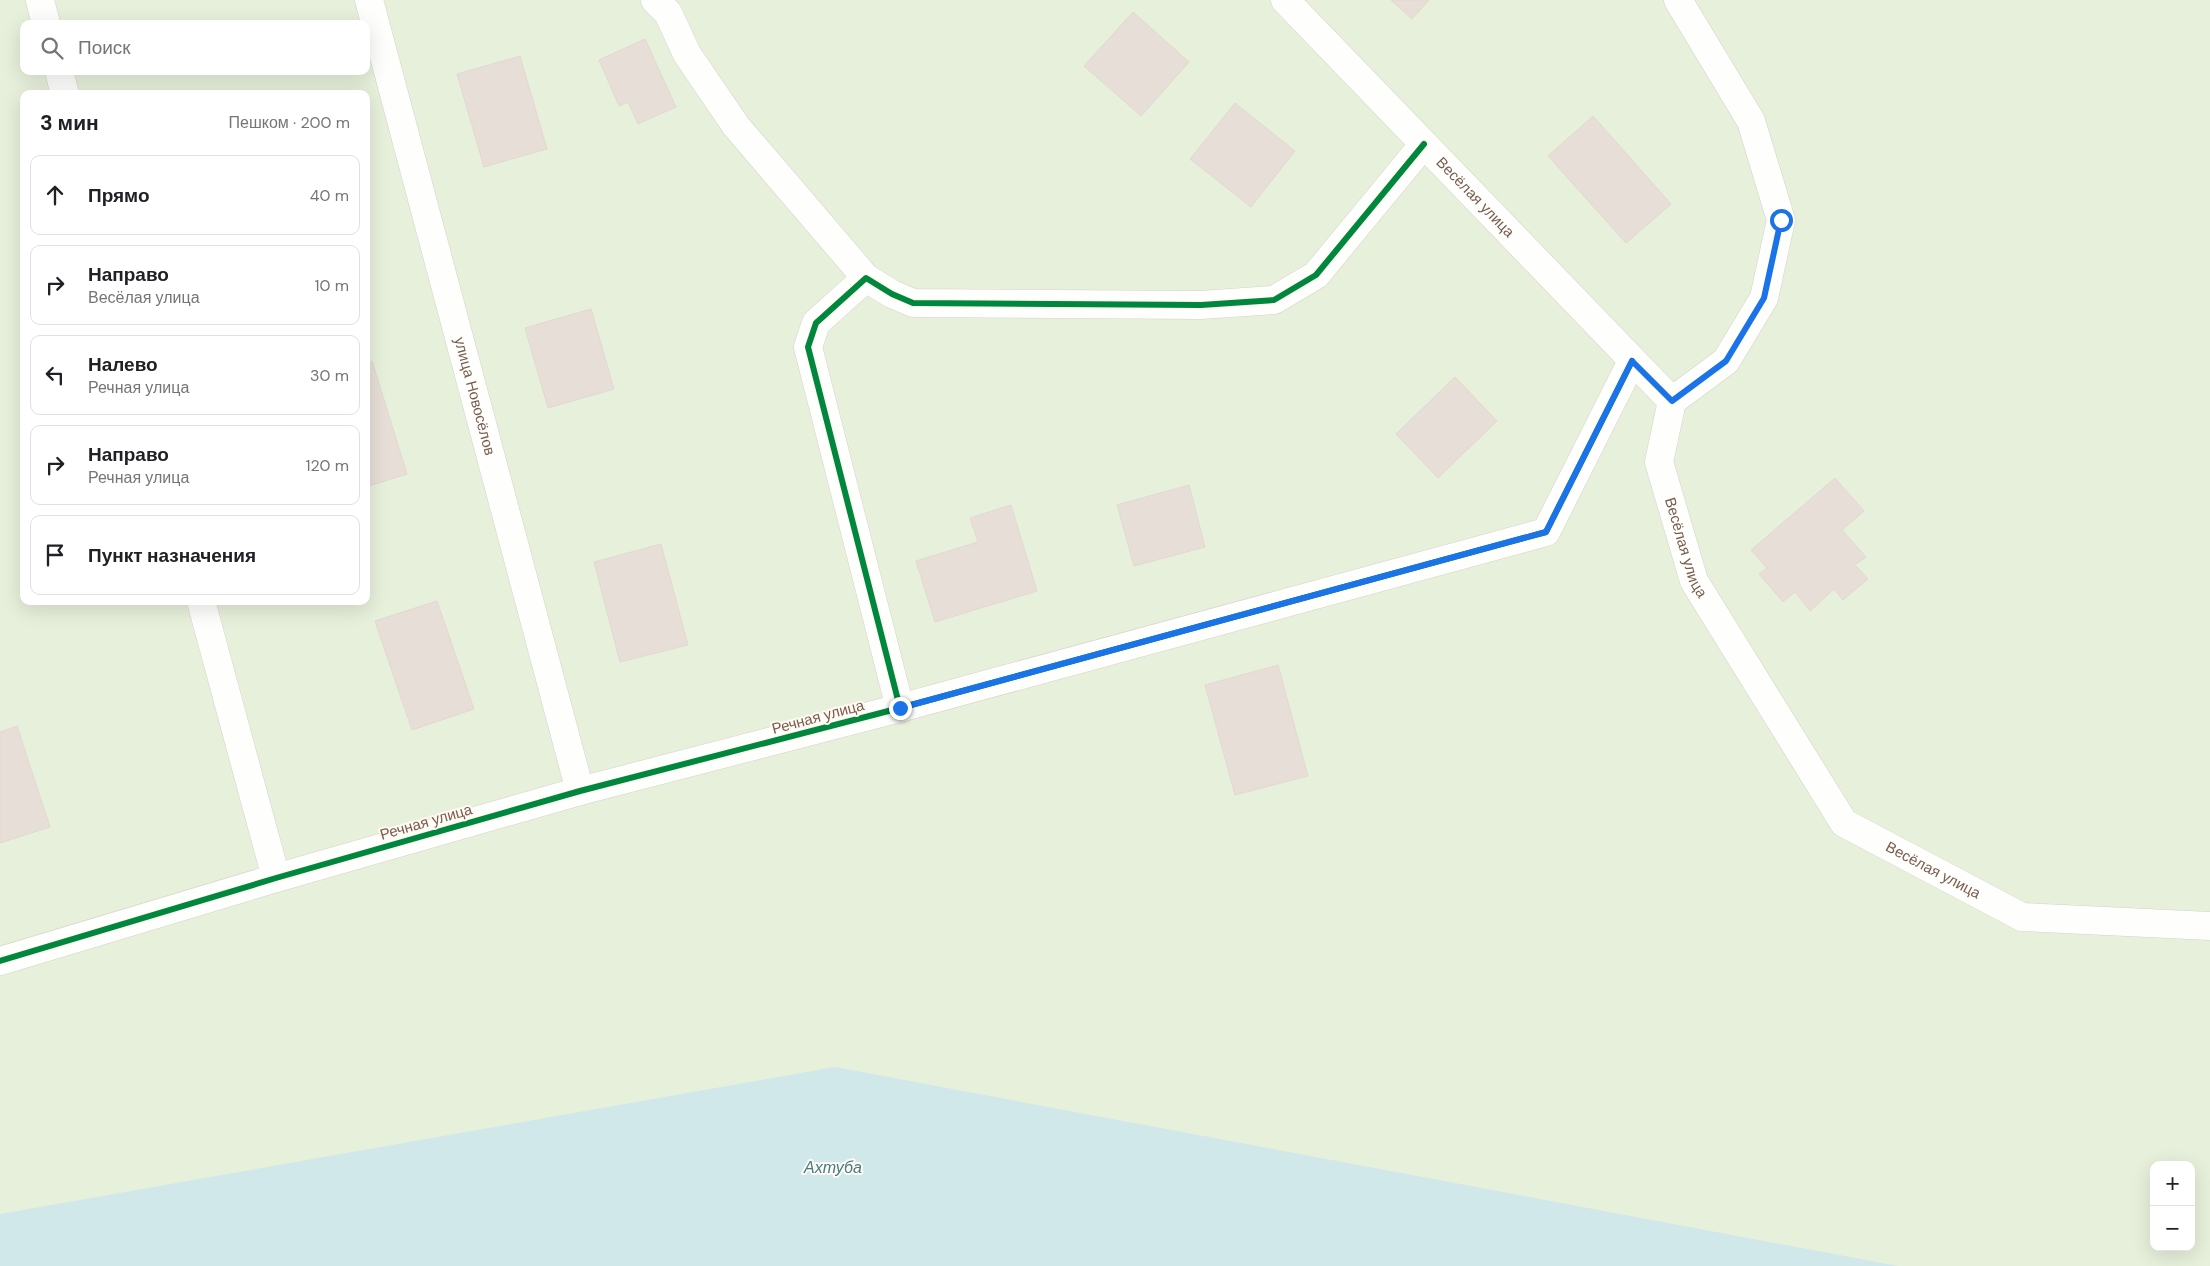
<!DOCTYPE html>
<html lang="ru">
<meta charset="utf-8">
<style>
body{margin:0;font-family:"DM Sans",sans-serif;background:#f2f2f2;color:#202124}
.controls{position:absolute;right:15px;bottom:15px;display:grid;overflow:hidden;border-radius:10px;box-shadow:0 5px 20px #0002}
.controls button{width:45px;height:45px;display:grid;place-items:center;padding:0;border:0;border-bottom:1px solid #e0e0e0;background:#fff;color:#202124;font:25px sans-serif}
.stop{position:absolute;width:15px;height:15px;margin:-11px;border:4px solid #1a73e8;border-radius:50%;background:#fff}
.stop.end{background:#1a73e8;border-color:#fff;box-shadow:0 1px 5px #0008}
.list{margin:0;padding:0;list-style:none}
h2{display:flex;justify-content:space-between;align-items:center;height:65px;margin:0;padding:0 20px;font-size:21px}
h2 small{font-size:16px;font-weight:400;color:#757577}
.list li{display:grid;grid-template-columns:32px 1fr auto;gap:15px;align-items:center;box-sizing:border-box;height:80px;margin:0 10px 10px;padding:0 10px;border:1px solid #e0e0e0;border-radius:10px}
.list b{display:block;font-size:19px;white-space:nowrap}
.list p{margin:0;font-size:16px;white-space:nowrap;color:#757577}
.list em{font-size:16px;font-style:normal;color:#757577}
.icon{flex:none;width:28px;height:28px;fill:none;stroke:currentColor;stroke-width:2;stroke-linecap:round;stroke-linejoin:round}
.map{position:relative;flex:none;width:2210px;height:1266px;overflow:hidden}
.search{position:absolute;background:#fff;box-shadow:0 5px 20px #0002;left:20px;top:20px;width:350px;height:55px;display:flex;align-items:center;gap:12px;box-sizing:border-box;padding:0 18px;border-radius:10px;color:#757577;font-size:19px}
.panel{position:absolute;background:#fff;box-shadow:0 5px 20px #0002;left:20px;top:90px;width:350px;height:515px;border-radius:10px}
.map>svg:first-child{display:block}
.green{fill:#e7f0db;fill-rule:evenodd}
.water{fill:#d0e8ea}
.building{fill:#e6ded7;stroke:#e2d8d2}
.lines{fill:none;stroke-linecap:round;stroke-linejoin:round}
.street-casing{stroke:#d7d1cb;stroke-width:29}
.street{stroke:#fefefd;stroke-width:28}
.cycleway-casing{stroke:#fffaf3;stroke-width:9}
.cycleway{stroke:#00873e;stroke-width:6}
.route{stroke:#1a73e8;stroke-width:6}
.labels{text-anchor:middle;stroke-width:4;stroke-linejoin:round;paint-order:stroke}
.street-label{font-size:15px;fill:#7a5c4d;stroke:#fffaf3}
.water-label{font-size:16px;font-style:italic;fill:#437c86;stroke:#fffaf3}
</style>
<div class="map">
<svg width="2210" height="1266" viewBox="0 0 2210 1266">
<rect width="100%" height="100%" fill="#f9f5f0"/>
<path class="green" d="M0,0h2210v1266h-2210zM24,24h342v47h-342zM24,94h342v507h-342zM2154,1165h37v82h-37z"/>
<polygon class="water" points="835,1067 1898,1266 0,1266 0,1214"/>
<g class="building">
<polygon points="1391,0 1429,0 1412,19"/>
<polygon points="1133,12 1189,62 1141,116 1084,66"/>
<polygon points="645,39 676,107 638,124 628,102 619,106 599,60"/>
<polygon points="520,56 547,149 484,167 457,74"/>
<polygon points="1235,103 1295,151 1251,207 1190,159"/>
<polygon points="1593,116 1671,204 1626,243 1548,156"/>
<polygon points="591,309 614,389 548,408 525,328"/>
<polygon points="372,361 407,474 366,487 366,363"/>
<polygon points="1455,377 1497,421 1438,478 1396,434"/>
<polygon points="1835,478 1864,511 1842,530 1866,557 1855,565 1868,579 1843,600 1834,589 1810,611 1795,592 1783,602 1759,574 1767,568 1751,550"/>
<polygon points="1189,485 1205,547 1134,566 1117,505"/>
<polygon points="1011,505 1037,591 935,622 916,561 978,542 970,518"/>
<polygon points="661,544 688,645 620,662 594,562"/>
<polygon points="437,601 474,709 412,730 375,621"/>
<polygon points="1278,665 1308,776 1235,795 1205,685"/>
<polygon points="17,726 50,827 0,843 0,732"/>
</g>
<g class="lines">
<g class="street-casing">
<g id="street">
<polyline points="40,0 46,24"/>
<path id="s1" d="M369,0l211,791"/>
<polyline points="655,0 668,13 687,54 736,126 866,278"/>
<path id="s2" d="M1285,0l387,401"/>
<polyline points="59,71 65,94"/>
<path id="s3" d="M1672,401l-13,61 35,119 150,242 178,94 188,9"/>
<polyline points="1672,401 1726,361 1764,298 1781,220 1751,121 1678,0"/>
<polyline points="201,601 276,878"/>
<polyline points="900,708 808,347 816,323 866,278 892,294 913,303 1201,305 1274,300 1316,275 1424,144"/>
<polyline points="0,961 276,878 580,791 900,708 1546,532 1632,361"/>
</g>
</g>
<use href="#street" class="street"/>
<g class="cycleway-casing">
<g id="cycleway">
<polyline points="900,708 808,347 816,323 866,278 892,294 913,303 1201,305 1274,300 1316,275 1424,144"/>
<polyline points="0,961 276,878 580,791 900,708 1546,532 1632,361"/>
</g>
</g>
<use href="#cycleway" class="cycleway"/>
</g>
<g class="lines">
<polyline class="route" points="900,708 1546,532 1632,361 1672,401 1726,361 1764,298 1781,220"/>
</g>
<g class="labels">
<g class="street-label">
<text dy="5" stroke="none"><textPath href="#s2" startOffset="274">Весёлая улица</textPath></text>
<text dy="5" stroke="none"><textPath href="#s1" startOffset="410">улица Новосёлов</textPath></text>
<text dy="5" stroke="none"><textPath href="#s3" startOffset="152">Весёлая улица</textPath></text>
<text transform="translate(818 717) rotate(-15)" y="5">Речная улица</text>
<text transform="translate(426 822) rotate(-16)" y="5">Речная улица</text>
<text dy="5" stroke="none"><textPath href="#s3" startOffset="572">Весёлая улица</textPath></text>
</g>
<g class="water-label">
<text x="833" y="1173">Ахтуба</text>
</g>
</g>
</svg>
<div class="controls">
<button>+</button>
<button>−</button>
</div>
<div class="stop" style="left:1781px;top:220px"></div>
<div class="stop end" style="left:900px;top:708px"></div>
<div class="search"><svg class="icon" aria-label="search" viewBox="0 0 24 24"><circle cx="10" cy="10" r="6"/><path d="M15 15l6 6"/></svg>Поиск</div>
<section class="panel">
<h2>3 мин<small>Пешком · 200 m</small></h2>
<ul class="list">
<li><svg class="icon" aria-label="ahead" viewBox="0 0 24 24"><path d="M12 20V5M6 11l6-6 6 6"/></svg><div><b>Прямо</b></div><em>40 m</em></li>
<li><svg class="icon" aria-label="right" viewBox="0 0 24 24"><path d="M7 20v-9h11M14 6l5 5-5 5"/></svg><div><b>Направо</b><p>Весёлая улица</p></div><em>10 m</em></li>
<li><svg class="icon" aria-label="left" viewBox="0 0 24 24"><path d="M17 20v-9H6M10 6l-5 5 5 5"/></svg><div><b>Налево</b><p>Речная улица</p></div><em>30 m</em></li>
<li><svg class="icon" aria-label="right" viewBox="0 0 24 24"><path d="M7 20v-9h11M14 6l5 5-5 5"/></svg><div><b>Направо</b><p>Речная улица</p></div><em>120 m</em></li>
<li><svg class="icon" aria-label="arrive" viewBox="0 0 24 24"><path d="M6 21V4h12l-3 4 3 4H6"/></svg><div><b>Пункт назначения</b></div></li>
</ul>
</section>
</div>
